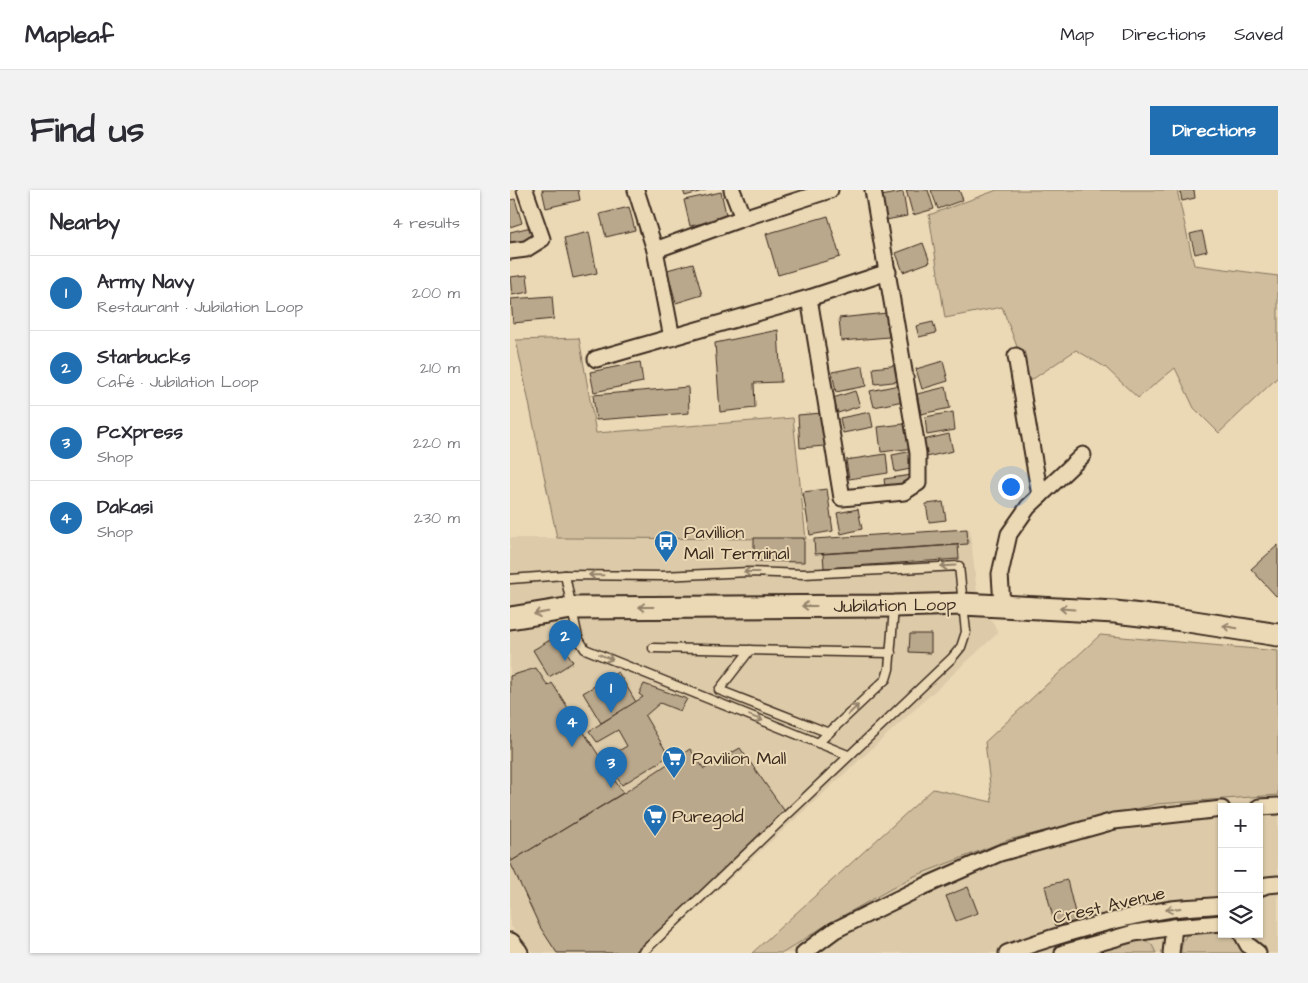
<!DOCTYPE html>
<meta charset="utf-8">
<style>
body{margin:0;font-family:"Architects Daughter",sans-serif;background:#f2f2f3;color:#2b2b33}
.controls{position:absolute;right:15px;bottom:15px;display:grid;overflow:hidden;border-radius:0px;box-shadow:0 1px 4px #0004}
.controls button{width:45px;height:45px;display:grid;place-items:center;padding:0;border:0;border-bottom:1px solid #e1e1e2;background:#fff;color:#2b2b33;font:25px sans-serif}
.you{position:absolute;left:500px;top:296px;width:18px;height:18px;margin:-12px;border:4px solid #fff;border-radius:50%;background:#1a73e8;box-shadow:0 0 0 8px #1a73e833}
.badge{display:grid;place-items:center;width:32px;height:32px;border-radius:50%;background:#1f6fb2;color:#fff;font-size:16px;font-weight:700}
.pin{position:absolute;translate:-50% -41px;filter:drop-shadow(0 1px 2px #0008)}
.pin::after{content:'';position:absolute;top:26px;width:18px;height:15px;background:inherit;clip-path:polygon(0 0,100% 0,50% 100%)}
.list{margin:0;padding:0;list-style:none}
h2{display:flex;justify-content:space-between;align-items:center;height:65px;margin:0;padding:0 20px;font-size:21px}
h2 small{font-size:16px;font-weight:400;color:#7c7c81}
.list li{display:grid;grid-template-columns:32px 1fr auto;gap:15px;align-items:center;box-sizing:border-box;height:75px;padding:0 20px;border-top:1px solid #e1e1e2}
.list b{display:block;font-size:19px;white-space:nowrap}
.list p{margin:0;font-size:16px;white-space:nowrap;color:#7c7c81}
.list em{font-size:16px;font-style:normal;color:#7c7c81}
.icon{flex:none;width:28px;height:28px;fill:none;stroke:currentColor;stroke-width:2;stroke-linecap:round;stroke-linejoin:round}
.map{position:relative;flex:none;width:768px;height:763px;overflow:hidden;border-radius:0px}
header{display:flex;align-items:center;gap:30px;box-sizing:border-box;height:70px;padding:0 25px;background:#fff;border-bottom:1px solid #e1e1e2}
header strong{font-size:24px}
nav{display:flex;gap:28px;margin-inline-start:auto;font-size:18px}
.intro{display:flex;align-items:center;justify-content:space-between;box-sizing:border-box;height:120px;padding:0 30px}
h1{margin:0;font-size:35px}
.button{padding:12px 22px;border-radius:0px;background:#1f6fb2;color:#fff;font-size:18px;font-weight:700}
main{display:flex;gap:30px;padding:0 30px}
aside{flex:1;background:#fff;border-radius:0px;box-shadow:0 1px 4px #0004}
.map>svg:first-child{display:block}
.built{fill:#dccaa9;fill-rule:evenodd}
.green{fill:#cfbd9d;stroke:#85745e}
.building{fill:#baa88c;stroke:#3b2a1e}
.lines{fill:none;stroke-linecap:round;stroke-linejoin:round}
.lane-casing{stroke:#3b2a1e;stroke-width:11}
.street-casing{stroke:#3b2a1e;stroke-width:19}
.secondary-casing{stroke:#3b2a1e;stroke-width:25}
.lane{stroke:#ebd9b6;stroke-width:8}
.street{stroke:#ebd9b6;stroke-width:15}
.secondary{stroke:#ebd9b6;stroke-width:21}
.oneway{stroke:#93826a}
.labels{text-anchor:middle;stroke-width:4;stroke-linejoin:round;paint-order:stroke}
.poi-label{font-size:18px;fill:#3b2a1e;stroke:#ebd9b6;text-anchor:start}
.street-label{font-size:18px;fill:#3b2a1e;stroke:#ebd9b6}
</style>
<header>
<strong>Mapleaf</strong>
<nav><a>Map</a><a>Directions</a><a>Saved</a></nav>
</header>
<div class="intro"><h1>Find us</h1><a class="button">Directions</a></div>
<main>
<aside>
<h2>Nearby<small>4 results</small></h2>
<ul class="list">
<li><span class="badge">1</span><div><b>Army Navy</b><p>Restaurant · Jubilation Loop</p></div><em>200 m</em></li>
<li><span class="badge">2</span><div><b>Starbucks</b><p>Café · Jubilation Loop</p></div><em>210 m</em></li>
<li><span class="badge">3</span><div><b>PcXpress</b><p>Shop</p></div><em>220 m</em></li>
<li><span class="badge">4</span><div><b>Dakasi</b><p>Shop</p></div><em>230 m</em></li>
</ul>
</aside>
<div class="map">
<svg width="768" height="763" viewBox="0 0 768 763">
<rect width="100%" height="100%" fill="#ebd9b6"/>
<filter id="ink" filterUnits="userSpaceOnUse"><feTurbulence type="fractalNoise" baseFrequency=".02" numOctaves="2"/><feDisplacementMap in="SourceGraphic" scale="10" xChannelSelector="R" yChannelSelector="G"/><feConvolveMatrix kernelMatrix="1 2 1 2 8 2 1 2 1" color-interpolation-filters="sRGB"/></filter>
<g filter="url(#ink)">
<g class="built">
<polygon points="457,339 460,340 467,403 488,443 139,763 23,763 0,735 0,348 304,349"/>
<path d="M590,445l178,16v302h-524l179,-164 59,13 -7,-60zM712,617h37v127h-37z"/>
</g>
<g class="green">
<polygon points="487,0 667,0 684,75 768,86 768,187 709,243 684,218 665,178 628,208 595,177 566,160 520,191 492,117 435,128 419,25"/>
<polygon points="69,148 86,243 283,228 296,349 47,348 6,150"/>
<polygon points="590,445 768,461 768,605 647,614 498,650 402,687 313,737 273,763 242,763 423,599 482,612 475,552"/>
<path d="M683,740l29,1v3h12l9,13 6,6h-68c0,-11 3,-17 12,-23z"/>
<polygon points="634,750 642,755 646,763 573,763 574,760"/>
</g>
<g class="building">
<polygon points="32,0 68,0 70,10 36,18"/>
<polygon points="173,0 196,0 175,6"/>
<polygon points="396,0 418,0 424,19 403,25"/>
<polygon points="421,0 449,0 453,10 428,19"/>
<polygon points="670,0 684,0 685,8 672,11"/>
<polygon points="211,2 217,28 180,36 174,10"/>
<polygon points="393,2 397,26 376,30 371,6"/>
<polygon points="5,9 12,33 0,37 0,10"/>
<polygon points="119,17 125,40 96,47 90,24"/>
<polygon points="318,26 330,67 268,85 256,44"/>
<polygon points="21,37 23,51 0,56 0,42"/>
<polygon points="692,41 697,61 685,64 680,44"/>
<polygon points="79,42 87,83 63,88 54,48"/>
<polygon points="413,53 420,72 393,82 386,63"/>
<polygon points="183,73 192,105 166,113 157,80"/>
<polygon points="17,85 19,102 2,105 0,87"/>
<polygon points="42,106 44,129 3,133 1,109"/>
<polygon points="377,123 379,147 331,151 329,128"/>
<polygon points="423,132 426,143 409,147 406,136"/>
<polygon points="268,140 271,192 244,193 245,218 210,222 205,153"/>
<polygon points="433,171 438,191 412,199 406,179"/>
<polygon points="130,172 133,192 84,202 80,182"/>
<polygon points="389,175 391,191 365,194 363,178"/>
<polygon points="353,176 356,196 326,202 322,182"/>
<polygon points="389,195 393,211 364,217 360,201"/>
<polygon points="178,197 179,223 86,230 83,205"/>
<polygon points="436,197 440,218 411,224 407,204"/>
<polygon points="345,201 350,216 328,223 323,208"/>
<polygon points="360,222 363,237 333,243 330,228"/>
<polygon points="443,222 445,240 417,245 415,227"/>
<polygon points="312,223 315,256 290,258 288,225"/>
<polygon points="402,233 405,258 371,262 368,237"/>
<polygon points="439,244 443,261 416,267 413,250"/>
<polygon points="403,261 406,278 385,282 382,265"/>
<polygon points="376,264 378,283 339,289 336,270"/>
<polygon points="402,285 403,292 375,296 374,289"/>
<polygon points="317,299 323,341 300,345 293,302"/>
<polygon points="433,312 436,330 419,332 416,314"/>
<polygon points="348,319 352,339 331,344 327,323"/>
<polygon points="457,339 458,354 305,364 304,349"/>
<polygon points="244,348 294,348 294,372 244,371"/>
<polygon points="448,355 449,369 314,378 313,364"/>
<polygon points="768,355 768,404 766,406 741,379"/>
<polygon points="400,444 421,444 421,463 399,462"/>
<polygon points="47,446 63,472 39,487 23,460"/>
<polygon points="26,478 38,496 42,493 113,603 0,672 0,486"/>
<polygon points="108,482 126,512 91,533 73,503"/>
<polygon points="134,494 177,509 170,521 150,513 135,526 159,566 112,595 102,580 97,568 117,556 108,540 87,552 79,541 133,507 129,504"/>
<polygon points="230,558 276,623 124,763 47,763 30,737 0,672 117,601 180,559 194,579"/>
<polygon points="557,690 567,731 545,736 535,696"/>
<polygon points="458,697 468,723 446,731 436,706"/>
</g>
<g class="lines">
<g class="lane-casing">
<g id="lane">
<polyline points="55,385 68,448 75,459 338,565"/>
<polyline points="0,389 55,385 152,386 239,382 294,384 449,376 456,442 451,457 442,468 132,763"/>
<polyline points="143,458 381,463"/>
<polyline points="240,460 209,500 319,543"/>
<polyline points="308,553 376,489 379,479 384,418"/>
</g>
</g>
<g class="street-casing">
<g id="street">
<polyline points="126,0 145,60 162,148"/>
<polyline points="222,0 233,28"/>
<polyline points="145,60 233,28 320,0"/>
<polyline points="0,61 16,59 32,49 15,0"/>
<polyline points="299,108 332,308 394,302 408,293 408,263 363,0"/>
<polyline points="506,166 530,306"/>
<polyline points="86,169 299,108 378,82"/>
<polyline points="492,415 490,384 499,344 518,317 573,265"/>
<polyline points="749,617 768,616"/>
<polyline points="749,698 757,695 768,694"/>
<polyline points="732,744 738,755 748,763"/>
<polyline points="294,763 325,740 408,699 490,663 604,631 712,619"/>
<path d="M497,763c53,-19 109,-35 165,-44 16,-2 33,-2 50,-4"/>
<polyline points="553,763 624,743 664,737 712,733"/>
<polyline points="661,763 664,737"/>
</g>
</g>
<g class="secondary-casing">
<g id="secondary">
<polyline points="0,428 62,418 384,416 453,414 605,422 665,429 768,445"/>
<polyline points="0,754 7,763"/>
</g>
</g>
<use href="#lane" class="lane"/>
<use href="#street" class="street"/>
<use href="#secondary" class="secondary"/>
</g>
<defs><path id="oneway-shaft" d="M-6 0H5M1.5-3L5.5 0L1.5 3" fill="none" stroke-width="1.6" stroke-linecap="round" stroke-linejoin="round" transform="scale(1.25)"/></defs>
<g class="oneway">
<use href="#oneway-shaft" transform="translate(438 376) rotate(177)"/>
<use href="#oneway-shaft" transform="translate(241 382) rotate(-180)"/>
<use href="#oneway-shaft" transform="translate(86 385) rotate(-179)"/>
<use href="#oneway-shaft" transform="translate(299 416) rotate(180)"/>
<use href="#oneway-shaft" transform="translate(136 417) rotate(180)"/>
<use href="#oneway-shaft" transform="translate(557 419) rotate(-176)"/>
<use href="#oneway-shaft" transform="translate(31 423) rotate(170)"/>
<use href="#oneway-shaft" transform="translate(720 437) rotate(-171)"/>
<use href="#oneway-shaft" transform="translate(96 467) rotate(22)"/>
<use href="#oneway-shaft" transform="translate(343 520) rotate(-44)"/>
<use href="#oneway-shaft" transform="translate(246 528) rotate(22)"/>
<use href="#oneway-shaft" transform="translate(663 719) rotate(172)"/>
</g>
</g>
<defs>
<g id="bus-pin" transform="scale(1.25)"><path d="M0 17L-7.5 6A9.5 9.5 0 1 1 7.5 6Z" fill="#1f6fb2" stroke="#ebd9b6"/><path d="M-5-6H5V4H4V6H2V4H-2V6H-4V4H-5ZM-3.5-4V0h7V-4ZM-3.5 1.2v1.5H-2V1.2ZM2 1.2v1.5H3.5V1.2Z" fill="#fff"/></g>
<g id="supermarket-pin" transform="scale(1.25)"><path d="M0 17L-7.5 6A9.5 9.5 0 1 1 7.5 6Z" fill="#1f6fb2" stroke="#ebd9b6"/><path d="M-6-5.5h2.5l.6 2H6L4.5 2H-2.5L-4.4-4H-6ZM-1.5 3.2a1.3 1.3 0 1 0 .1 0ZM3 3.2a1.3 1.3 0 1 0 .1 0Z" fill="#fff"/></g>
</defs>
<g fill-rule="evenodd">
<use href="#bus-pin" x="156" y="352"/>
<use href="#supermarket-pin" x="164" y="568"/>
<use href="#supermarket-pin" x="145" y="626"/>
</g>
<g class="labels">
<g class="poi-label">
<text x="174" y="348">Pavillion<tspan x="174" dy="21">Mall Terminal</tspan></text>
<text x="182" y="574">Pavilion Mall</text>
<text x="162" y="632">Puregold</text>
</g>
<g class="street-label">
<text transform="translate(385 415) rotate(-1)" y="6">Jubilation Loop</text>
<text transform="translate(599 715) rotate(-13)" y="6">Crest Avenue</text>
</g>
</g>
</svg>
<div class="controls">
<button>+</button>
<button>−</button>
<button><svg class="icon" aria-label="layers" viewBox="0 0 24 24"><path d="M12 4l9 5-9 5-9-5zM3 14l9 5 9-5"/></svg></button>
</div>
<div class="you"></div>
<div class="pin badge" style="left:101px;top:523px">1</div>
<div class="pin badge" style="left:55px;top:471px">2</div>
<div class="pin badge" style="left:101px;top:598px">3</div>
<div class="pin badge" style="left:62px;top:557px">4</div>
</div>
</main>
